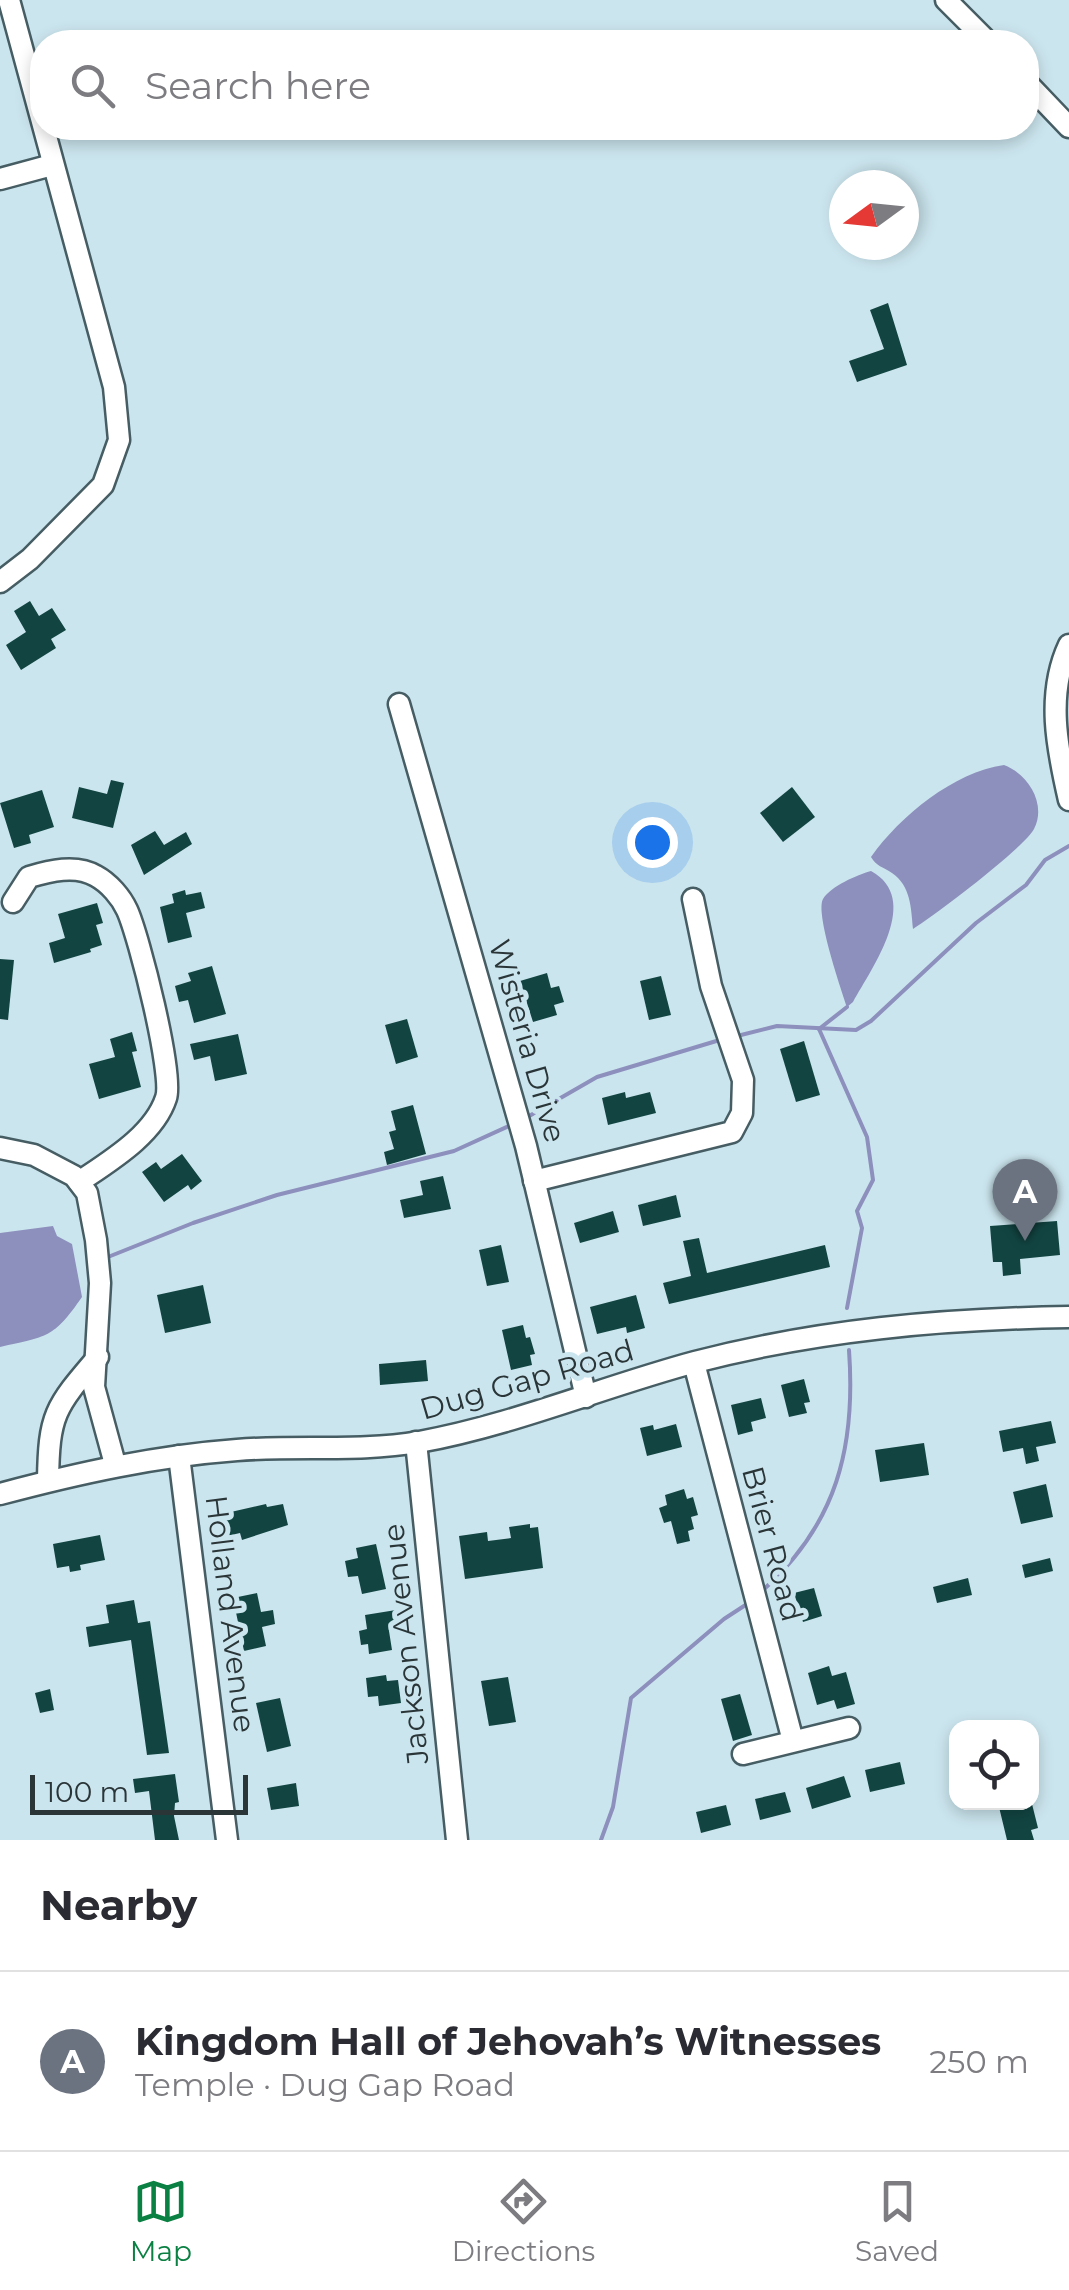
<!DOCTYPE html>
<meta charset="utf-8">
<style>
body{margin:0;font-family:Montserrat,sans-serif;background:#f2f2f3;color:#2b2b33}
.controls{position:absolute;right:30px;bottom:30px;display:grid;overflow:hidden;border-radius:20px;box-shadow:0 5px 15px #0003}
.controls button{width:90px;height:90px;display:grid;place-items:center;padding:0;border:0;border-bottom:2px solid #e1e1e2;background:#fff;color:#2b2b33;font:50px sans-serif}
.compass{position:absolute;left:829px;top:170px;width:90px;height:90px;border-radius:50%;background:#fff;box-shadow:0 5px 15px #0003;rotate:255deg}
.scale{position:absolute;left:30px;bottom:25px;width:218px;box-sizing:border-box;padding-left:10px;border:5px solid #2a3538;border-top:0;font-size:28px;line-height:35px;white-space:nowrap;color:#2a3538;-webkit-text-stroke:8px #cbe5ee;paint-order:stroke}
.you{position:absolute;left:652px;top:842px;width:35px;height:35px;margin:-25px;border:8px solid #fff;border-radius:50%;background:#1a73e8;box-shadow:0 0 0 15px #1a73e833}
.badge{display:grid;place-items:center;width:65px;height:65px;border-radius:50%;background:#0b8043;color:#fff;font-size:32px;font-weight:700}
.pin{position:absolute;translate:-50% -82px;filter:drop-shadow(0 2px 5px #0008)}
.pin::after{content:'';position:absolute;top:52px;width:35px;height:30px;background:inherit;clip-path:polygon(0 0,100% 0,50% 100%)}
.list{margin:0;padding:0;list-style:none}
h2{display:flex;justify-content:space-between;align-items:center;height:130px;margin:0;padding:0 40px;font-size:42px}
h2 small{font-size:32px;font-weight:400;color:#7c7c81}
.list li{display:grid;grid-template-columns:65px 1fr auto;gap:30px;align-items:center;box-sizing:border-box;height:180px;padding:0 40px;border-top:2px solid #e1e1e2}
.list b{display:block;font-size:38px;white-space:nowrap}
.list p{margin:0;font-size:32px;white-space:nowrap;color:#7c7c81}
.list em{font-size:32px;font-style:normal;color:#7c7c81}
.icon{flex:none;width:55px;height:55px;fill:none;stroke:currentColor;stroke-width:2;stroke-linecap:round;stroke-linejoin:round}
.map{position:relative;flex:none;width:1069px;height:1840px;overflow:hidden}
.search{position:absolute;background:#fff;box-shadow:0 5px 15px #0003;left:30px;right:30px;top:30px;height:110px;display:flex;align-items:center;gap:25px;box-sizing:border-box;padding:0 35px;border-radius:40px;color:#7c7c81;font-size:38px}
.sheet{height:310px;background:#fff}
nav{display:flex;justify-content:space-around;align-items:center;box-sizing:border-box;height:140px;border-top:2px solid #e1e1e2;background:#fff;font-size:28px;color:#7c7c81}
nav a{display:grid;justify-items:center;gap:5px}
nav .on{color:#0b8043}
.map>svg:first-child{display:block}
.water{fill:#8d90bd}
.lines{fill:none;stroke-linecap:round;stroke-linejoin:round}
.stream{stroke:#8d90bd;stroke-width:4}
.building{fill:#124542}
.minor-casing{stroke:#465d64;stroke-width:25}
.minor{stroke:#fff;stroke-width:20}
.labels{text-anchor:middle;stroke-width:10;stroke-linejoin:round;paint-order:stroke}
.street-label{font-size:30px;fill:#2a3538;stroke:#cbe5ee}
</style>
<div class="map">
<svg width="1069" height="1840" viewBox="0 0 1069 1840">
<rect width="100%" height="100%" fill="#cbe5ee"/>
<g class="water">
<path d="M1004,765c24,9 43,39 30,64 -10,19 -99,86 -121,100 -2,-21 -2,-43 -21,-56 -10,-7 -15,-6 -21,-16 29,-41 83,-85 133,-92z"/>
<path d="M871,871c51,28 2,95 -18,131l-6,5c-6,-18 -32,-94 -24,-108 8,-13 34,-24 48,-28z"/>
<path d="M53,1226l4,10 15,8 10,53c-29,42 -35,39 -82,50v-114z"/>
</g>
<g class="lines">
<g class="stream">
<polyline points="819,1029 867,1137 873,1180 857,1211 862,1228 847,1308"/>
<polyline points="819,1029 847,1007"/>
<polyline points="737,1036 777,1026 856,1030 871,1021 976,923 1026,885 1045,860 1069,846"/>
<polyline points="524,1119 597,1077 723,1039"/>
<polyline points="103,1259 193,1223 277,1195 454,1151 511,1125"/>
<path d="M762,1591c75,-67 94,-144 87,-241"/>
<polyline points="601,1840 613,1807 631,1698 724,1619 747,1604"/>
</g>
</g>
<g class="building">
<polygon points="888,303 907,365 857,382 849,361 884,349 870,310"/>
<polygon points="30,601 39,616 52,608 66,630 51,639 56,648 21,670 6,645 26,632 14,611"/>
<polygon points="111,780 124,783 113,828 72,818 79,787 107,794"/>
<polygon points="792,787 815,817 783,842 760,813"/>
<polygon points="42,790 54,827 29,835 31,843 14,848 0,803"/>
<polygon points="155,831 164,845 186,832 192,844 144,875 131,845"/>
<polygon points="185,890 186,895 201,892 205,908 186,913 192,937 168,943 160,907 174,903 172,894"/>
<polygon points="97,903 103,923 96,925 102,945 90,949 91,952 54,963 49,943 65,938 58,914"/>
<polygon points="0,959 14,960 8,1020 0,1019"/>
<polygon points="212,966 226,1014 194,1023 188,1000 179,1002 175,986 191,981 188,973"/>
<polygon points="547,973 551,988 559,986 564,1002 554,1005 557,1015 533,1022 520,981"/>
<polygon points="661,976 671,1015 649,1020 640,981"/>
<polygon points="407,1019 418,1057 396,1064 385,1025"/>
<polygon points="132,1032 137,1051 132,1052 141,1087 99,1099 89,1064 115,1057 110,1039"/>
<polygon points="238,1034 247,1074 215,1081 210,1056 194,1060 190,1044"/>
<polygon points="804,1041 820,1095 796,1102 780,1049"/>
<polygon points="625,1092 626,1098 650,1092 656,1113 608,1125 602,1098"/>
<polygon points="413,1105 426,1154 387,1165 384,1152 394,1149 389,1132 396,1130 391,1111"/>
<polygon points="182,1154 202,1181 191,1190 188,1185 164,1202 142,1172 156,1162 161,1169"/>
<polygon points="443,1176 451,1209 404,1218 400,1200 423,1195 420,1181"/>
<polygon points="676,1195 681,1217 643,1226 638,1205"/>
<polygon points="613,1211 619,1232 580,1243 574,1223"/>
<polygon points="1057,1221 1060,1255 1020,1259 1021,1274 1003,1276 1002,1262 993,1262 990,1226"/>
<polygon points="699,1238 707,1273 825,1245 830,1267 669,1304 663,1283 691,1276 683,1241"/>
<polygon points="501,1245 509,1282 487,1286 479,1250"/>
<polygon points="203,1285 211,1323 165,1333 157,1295"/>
<polygon points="636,1295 645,1328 627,1333 626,1327 597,1334 590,1307"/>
<polygon points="523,1325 526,1338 530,1337 535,1354 530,1355 532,1365 511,1370 502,1330"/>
<polygon points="426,1360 428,1381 380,1385 379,1364"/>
<polygon points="804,1379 810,1402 804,1403 807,1413 789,1417 781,1385"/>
<polygon points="761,1398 766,1418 751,1422 753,1431 738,1435 731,1405"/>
<polygon points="1051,1421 1056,1443 1036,1447 1039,1461 1026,1464 1023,1448 1003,1452 999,1431"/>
<polygon points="676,1424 682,1447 647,1456 640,1428 653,1425 654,1430"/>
<polygon points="924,1443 929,1475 880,1482 875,1450"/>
<polygon points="1046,1484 1053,1517 1021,1524 1013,1492"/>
<polygon points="684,1489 687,1499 693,1497 698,1515 691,1517 694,1529 688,1531 690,1541 677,1544 671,1521 664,1523 659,1508 667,1505 665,1495"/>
<polygon points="266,1504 267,1507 283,1504 288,1525 242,1540 240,1533 227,1536 222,1514"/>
<polygon points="530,1524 530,1528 538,1527 543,1568 465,1579 459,1536 487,1532 488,1541 511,1538 509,1527"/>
<polygon points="100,1535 105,1560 80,1565 81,1570 70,1572 69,1566 57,1568 53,1544"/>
<polygon points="376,1544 386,1589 362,1594 358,1576 348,1577 345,1561 358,1558 356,1548"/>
<polygon points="1050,1558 1053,1571 1025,1578 1022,1565"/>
<polygon points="968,1578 972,1595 937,1603 933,1587"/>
<polygon points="814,1588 822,1616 803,1622 794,1593"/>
<polygon points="257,1593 261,1612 273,1610 275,1624 262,1627 266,1646 244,1651 233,1598"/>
<polygon points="134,1600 138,1623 150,1621 169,1753 147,1755 131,1640 89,1647 86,1627 109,1623 106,1605"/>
<polygon points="396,1610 399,1630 389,1631 392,1650 369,1654 368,1644 361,1645 359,1631 367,1629 365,1615"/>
<polygon points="829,1666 832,1676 846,1672 855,1704 837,1709 834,1700 817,1705 808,1673"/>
<polygon points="386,1675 387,1681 398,1680 401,1703 379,1706 378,1696 368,1697 366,1678"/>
<polygon points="508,1677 516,1722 489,1726 481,1681"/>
<polygon points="50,1689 54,1710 40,1713 35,1693"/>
<polygon points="740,1694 752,1735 733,1741 721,1699"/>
<polygon points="280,1698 291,1746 267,1752 256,1703"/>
<polygon points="900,1762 905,1784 870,1792 865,1770"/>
<polygon points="175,1774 179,1802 175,1803 174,1816 179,1840 155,1840 149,1791 135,1793 133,1779"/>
<polygon points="844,1776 851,1797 812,1809 806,1788"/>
<polygon points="296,1783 299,1806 271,1810 267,1788"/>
<polygon points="785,1792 791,1812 760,1820 755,1799"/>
<polygon points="1016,1802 1032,1804 1038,1828 1031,1830 1034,1840 1007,1840 999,1807"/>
<polygon points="726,1805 731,1825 701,1833 696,1812"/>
</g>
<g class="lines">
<g class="minor-casing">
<g id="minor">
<polyline points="946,0 988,42"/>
<polyline points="1026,82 1069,127"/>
<polyline points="0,179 52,165"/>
<polyline points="0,582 30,559 103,485 119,440 114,387 9,0"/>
<path d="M1069,645c-23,49 -12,103 0,155"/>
<polyline points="399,704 526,1146 586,1397"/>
<path d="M13,902l16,-25c20,-6 47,-13 67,-1 13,7 25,21 31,34 12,26 47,165 39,188 -12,37 -56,63 -87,84"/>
<polyline points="0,1148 34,1155 74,1176 87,1193 96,1240 100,1283 94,1387 115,1464"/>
<polyline points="534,1181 732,1132 742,1113 743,1080 711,986 693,899"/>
<polyline points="694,1363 793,1741"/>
<polyline points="416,1442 457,1840"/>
<polyline points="179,1456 227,1840"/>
<path d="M48,1481c1,-66 6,-73 50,-124"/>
<path d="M0,1494c79,-21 156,-38 237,-44 60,-5 122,2 182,-8 94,-17 183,-55 276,-80 123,-32 246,-43 374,-45"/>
<polyline points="743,1754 849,1728"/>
</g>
</g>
<use href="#minor" class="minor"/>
</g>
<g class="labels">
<g class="street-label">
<text transform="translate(527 1041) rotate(74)" y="10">Wisteria Drive</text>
<text transform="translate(527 1380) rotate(-16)" y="10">Dug Gap Road</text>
<text transform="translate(772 1544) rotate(75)" y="10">Brier Road</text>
<text transform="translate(230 1614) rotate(83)" y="10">Holland Avenue</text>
<text transform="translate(406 1644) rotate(-96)" y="10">Jackson Avenue</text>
</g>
</g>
</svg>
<div class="controls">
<button><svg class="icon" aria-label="locate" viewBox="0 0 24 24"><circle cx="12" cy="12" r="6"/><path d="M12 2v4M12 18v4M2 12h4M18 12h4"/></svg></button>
</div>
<svg class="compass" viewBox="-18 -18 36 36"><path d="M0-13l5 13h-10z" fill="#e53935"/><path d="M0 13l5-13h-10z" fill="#7c7c81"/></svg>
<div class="scale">100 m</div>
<div class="you"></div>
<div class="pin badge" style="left:1025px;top:1241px;background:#6b7280">A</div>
<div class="search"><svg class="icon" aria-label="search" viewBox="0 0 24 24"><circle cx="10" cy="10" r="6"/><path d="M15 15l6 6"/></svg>Search here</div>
</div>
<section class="sheet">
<h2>Nearby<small></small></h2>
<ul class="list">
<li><span class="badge" style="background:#6b7280">A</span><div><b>Kingdom Hall of Jehovah’s Witnesses</b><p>Temple · Dug Gap Road</p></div><em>250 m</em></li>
</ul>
</section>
<nav>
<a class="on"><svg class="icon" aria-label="map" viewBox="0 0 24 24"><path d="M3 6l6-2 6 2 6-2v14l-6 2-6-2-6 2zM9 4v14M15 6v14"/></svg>Map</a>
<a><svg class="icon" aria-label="directions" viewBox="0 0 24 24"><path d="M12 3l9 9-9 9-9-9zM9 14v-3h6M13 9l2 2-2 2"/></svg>Directions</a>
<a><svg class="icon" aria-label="saved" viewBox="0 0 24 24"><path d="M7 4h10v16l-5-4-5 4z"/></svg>Saved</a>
</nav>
